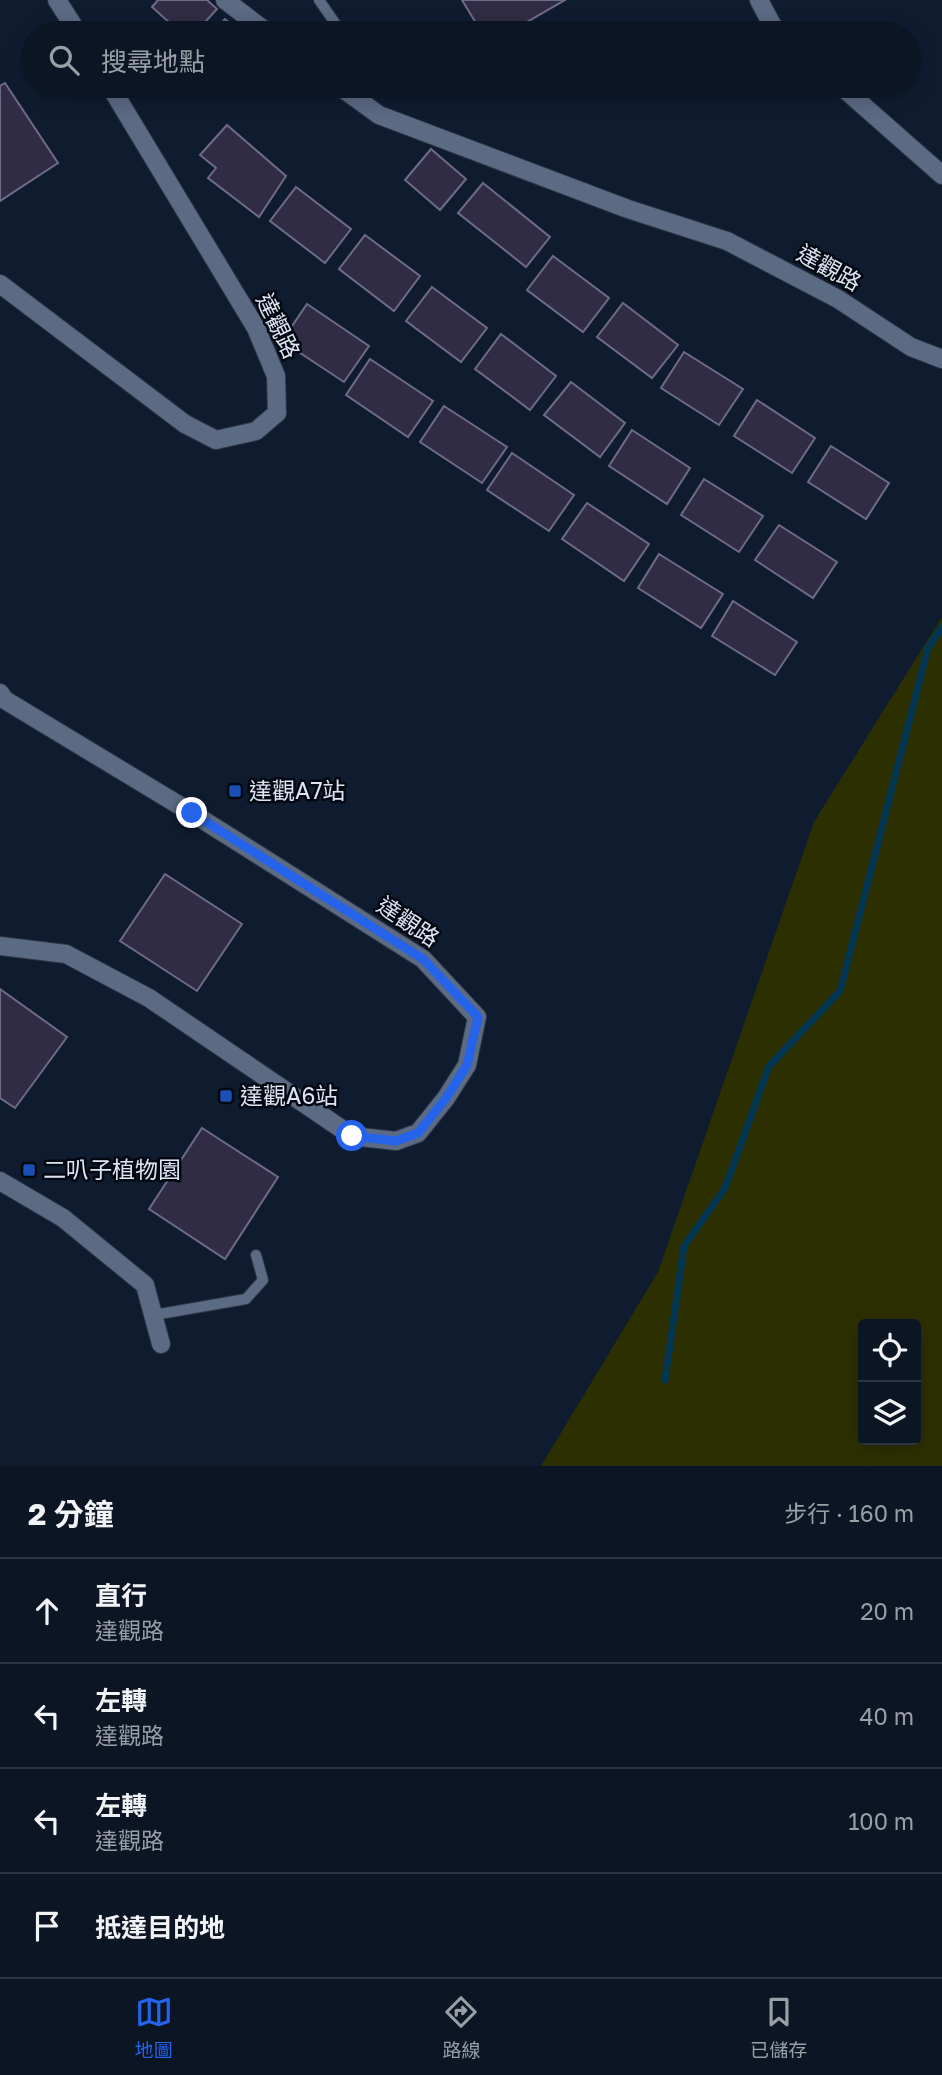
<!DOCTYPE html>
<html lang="zh-TW">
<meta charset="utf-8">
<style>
body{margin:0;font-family:"Golos Text","Noto Sans TC",sans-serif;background:#141e2c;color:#f1f3f6}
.controls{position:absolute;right:21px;bottom:21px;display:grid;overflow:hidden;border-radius:7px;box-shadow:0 4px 18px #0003}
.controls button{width:63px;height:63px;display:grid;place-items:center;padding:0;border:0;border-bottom:2px solid #2b3441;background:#0b1524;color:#f1f3f6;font:35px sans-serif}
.stop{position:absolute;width:21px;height:21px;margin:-16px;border:5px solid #2563eb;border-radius:50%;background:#fff}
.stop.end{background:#2563eb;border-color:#fff;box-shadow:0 2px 7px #0008}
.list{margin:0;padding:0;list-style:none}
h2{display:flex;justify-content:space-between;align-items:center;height:91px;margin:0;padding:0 28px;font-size:30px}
h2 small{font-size:23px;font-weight:400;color:#9a9fa6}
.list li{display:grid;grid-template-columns:46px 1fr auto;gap:21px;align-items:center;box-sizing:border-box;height:105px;padding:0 28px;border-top:2px solid #2b3441}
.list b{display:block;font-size:26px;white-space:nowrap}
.list p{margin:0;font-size:23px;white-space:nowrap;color:#9a9fa6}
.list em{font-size:23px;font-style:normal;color:#9a9fa6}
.icon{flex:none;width:38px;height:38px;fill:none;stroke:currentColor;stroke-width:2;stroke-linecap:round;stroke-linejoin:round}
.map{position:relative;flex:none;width:942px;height:1466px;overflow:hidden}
.search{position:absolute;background:#0b1524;box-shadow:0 4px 18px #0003;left:21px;right:21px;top:21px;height:77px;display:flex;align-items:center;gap:18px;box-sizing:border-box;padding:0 24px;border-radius:38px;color:#9a9fa6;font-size:26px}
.sheet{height:511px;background:#0b1524}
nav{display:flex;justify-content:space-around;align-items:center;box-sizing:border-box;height:98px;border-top:2px solid #2b3441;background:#0b1524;font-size:19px;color:#9a9fa6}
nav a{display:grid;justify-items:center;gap:4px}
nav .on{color:#2563eb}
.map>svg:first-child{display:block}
.green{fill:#2c3001;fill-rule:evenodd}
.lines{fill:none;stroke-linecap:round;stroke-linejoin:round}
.stream{stroke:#033653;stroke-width:7}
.building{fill:#302c45;stroke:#6e6b87;stroke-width:2}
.service-casing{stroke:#303747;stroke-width:12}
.minor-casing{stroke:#303747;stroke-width:20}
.service{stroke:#5b6b84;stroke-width:10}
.minor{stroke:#5b6b84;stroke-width:18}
.route{stroke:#2563eb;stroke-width:9}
.transit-dot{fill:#1a4fb4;stroke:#03070f;stroke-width:2.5}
.labels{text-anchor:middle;stroke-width:5;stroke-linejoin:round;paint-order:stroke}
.street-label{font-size:23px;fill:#dce5f3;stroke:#03070f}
.poi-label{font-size:23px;fill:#dce5f3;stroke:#03070f;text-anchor:start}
</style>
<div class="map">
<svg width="942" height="1466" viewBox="0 0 942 1466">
<rect width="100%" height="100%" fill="#0f1c30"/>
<path class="green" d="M942,617v849h-401l117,-194 156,-450zM863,1324h53v116h-53z"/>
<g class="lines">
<polyline class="stream" points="665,1380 684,1246 725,1188 769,1066 840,991 928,648 942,627"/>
</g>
<g class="building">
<polygon points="158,0 207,0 217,9 195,33 181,33 152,7"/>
<polygon points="462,0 565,0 508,33 482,33"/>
<polygon points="225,19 243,33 214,33"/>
<polygon points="5,83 58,163 0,201 0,86"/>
<polygon points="235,86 250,86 244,93"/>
<polygon points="227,125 286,176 259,217 208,178 216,168 200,155"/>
<polygon points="431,149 466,179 440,210 405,180"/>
<polygon points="483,183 550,237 526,267 458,213"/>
<polygon points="296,187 351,229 325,263 270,221"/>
<polygon points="365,235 420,276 394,311 339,269"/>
<polygon points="553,256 609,298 583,332 527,290"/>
<polygon points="432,287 487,328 461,362 406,321"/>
<polygon points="623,303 678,345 652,378 597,337"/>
<polygon points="307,304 369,346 344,382 282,341"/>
<polygon points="501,334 556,376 530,410 475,369"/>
<polygon points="684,352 743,389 719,425 661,388"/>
<polygon points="370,359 433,401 408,437 346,395"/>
<polygon points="571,382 625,423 600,457 544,415"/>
<polygon points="757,400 815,438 792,473 734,436"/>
<polygon points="444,406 507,447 482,483 420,442"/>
<polygon points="632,430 690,468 667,504 609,466"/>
<polygon points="831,446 889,483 866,519 808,482"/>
<polygon points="512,453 574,495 549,531 487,490"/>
<polygon points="704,479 763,516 739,552 681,515"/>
<polygon points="587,503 649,544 624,581 562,539"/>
<polygon points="779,525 837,562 813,598 755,560"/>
<polygon points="659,554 723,594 701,628 638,588"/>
<polygon points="733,601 797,642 775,675 712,636"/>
<polygon points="165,874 242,924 197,991 120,941"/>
<polygon points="0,989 67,1037 15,1108 0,1098"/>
<polygon points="202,1128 278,1177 225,1259 149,1209"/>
</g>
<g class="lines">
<g class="service-casing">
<g id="service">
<polyline points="319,0 342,33"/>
<polyline points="154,1315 246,1299 263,1280 256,1255"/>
</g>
</g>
<g class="minor-casing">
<g id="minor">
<polyline points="57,0 78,33"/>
<polyline points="225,0 268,33"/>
<polyline points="759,0 772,25 781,33"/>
<polyline points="339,86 379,115 628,209 727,241 838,299 911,347 942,359"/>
<polyline points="841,86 942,175"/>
<polyline points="0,284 185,424 216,440 256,431 277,413 276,376 256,328 110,86"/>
<polyline points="0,693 5,700 192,813 423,959 477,1017 467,1065 446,1098 418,1133 396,1141 352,1136 149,998 66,954 0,946"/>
<polyline points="0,1181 63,1218 145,1285 161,1344"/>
</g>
</g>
<use href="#service" class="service"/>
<use href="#minor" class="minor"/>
</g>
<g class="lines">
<polyline class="route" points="192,813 423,959 478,1017 467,1065 446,1098 418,1133 396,1141 352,1136"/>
</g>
<g class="transit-dot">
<rect x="228" y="784" width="14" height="14" rx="3.5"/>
<rect x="219" y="1089" width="14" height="14" rx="3.5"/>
<rect x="22" y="1163" width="14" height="14" rx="3.5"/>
</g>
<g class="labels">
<g class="street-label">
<text transform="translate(829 268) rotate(29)" y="8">達觀路</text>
<text transform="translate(278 326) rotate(64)" y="8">達觀路</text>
<text transform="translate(408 922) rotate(34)" y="8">達觀路</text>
</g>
<g class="poi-label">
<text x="249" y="799">達觀A7站</text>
<text x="240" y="1104">達觀A6站</text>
<text x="43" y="1178">二叭子植物園</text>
</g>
</g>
</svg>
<div class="controls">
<button><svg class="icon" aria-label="locate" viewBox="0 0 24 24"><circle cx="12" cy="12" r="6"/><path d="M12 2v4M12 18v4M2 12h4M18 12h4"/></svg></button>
<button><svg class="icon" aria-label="layers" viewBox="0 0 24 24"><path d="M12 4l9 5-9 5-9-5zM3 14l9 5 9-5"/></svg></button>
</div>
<div class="stop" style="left:352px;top:1136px"></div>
<div class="stop end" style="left:192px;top:813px"></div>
<div class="search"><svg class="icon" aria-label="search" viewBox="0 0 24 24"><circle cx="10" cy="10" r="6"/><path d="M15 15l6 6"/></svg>搜尋地點</div>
</div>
<section class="sheet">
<h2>2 分鐘<small>步行 · 160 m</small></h2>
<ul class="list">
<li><svg class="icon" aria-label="ahead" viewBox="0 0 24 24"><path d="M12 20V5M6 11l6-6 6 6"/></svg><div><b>直行</b><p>達觀路</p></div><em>20 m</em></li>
<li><svg class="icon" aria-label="left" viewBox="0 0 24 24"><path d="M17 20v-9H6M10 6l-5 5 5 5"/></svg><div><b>左轉</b><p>達觀路</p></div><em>40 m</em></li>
<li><svg class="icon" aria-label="left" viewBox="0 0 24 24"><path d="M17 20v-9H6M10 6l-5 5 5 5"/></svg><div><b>左轉</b><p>達觀路</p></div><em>100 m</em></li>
<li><svg class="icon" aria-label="arrive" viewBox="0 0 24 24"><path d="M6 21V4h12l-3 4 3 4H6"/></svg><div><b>抵達目的地</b></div></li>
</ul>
</section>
<nav>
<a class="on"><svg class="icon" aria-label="map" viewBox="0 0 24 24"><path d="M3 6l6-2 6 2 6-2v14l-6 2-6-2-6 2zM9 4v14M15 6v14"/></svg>地圖</a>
<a><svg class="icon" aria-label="directions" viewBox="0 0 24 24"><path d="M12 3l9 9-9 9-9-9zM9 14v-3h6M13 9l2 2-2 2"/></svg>路線</a>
<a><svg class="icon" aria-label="saved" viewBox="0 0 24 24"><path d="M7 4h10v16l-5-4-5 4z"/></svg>已儲存</a>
</nav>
